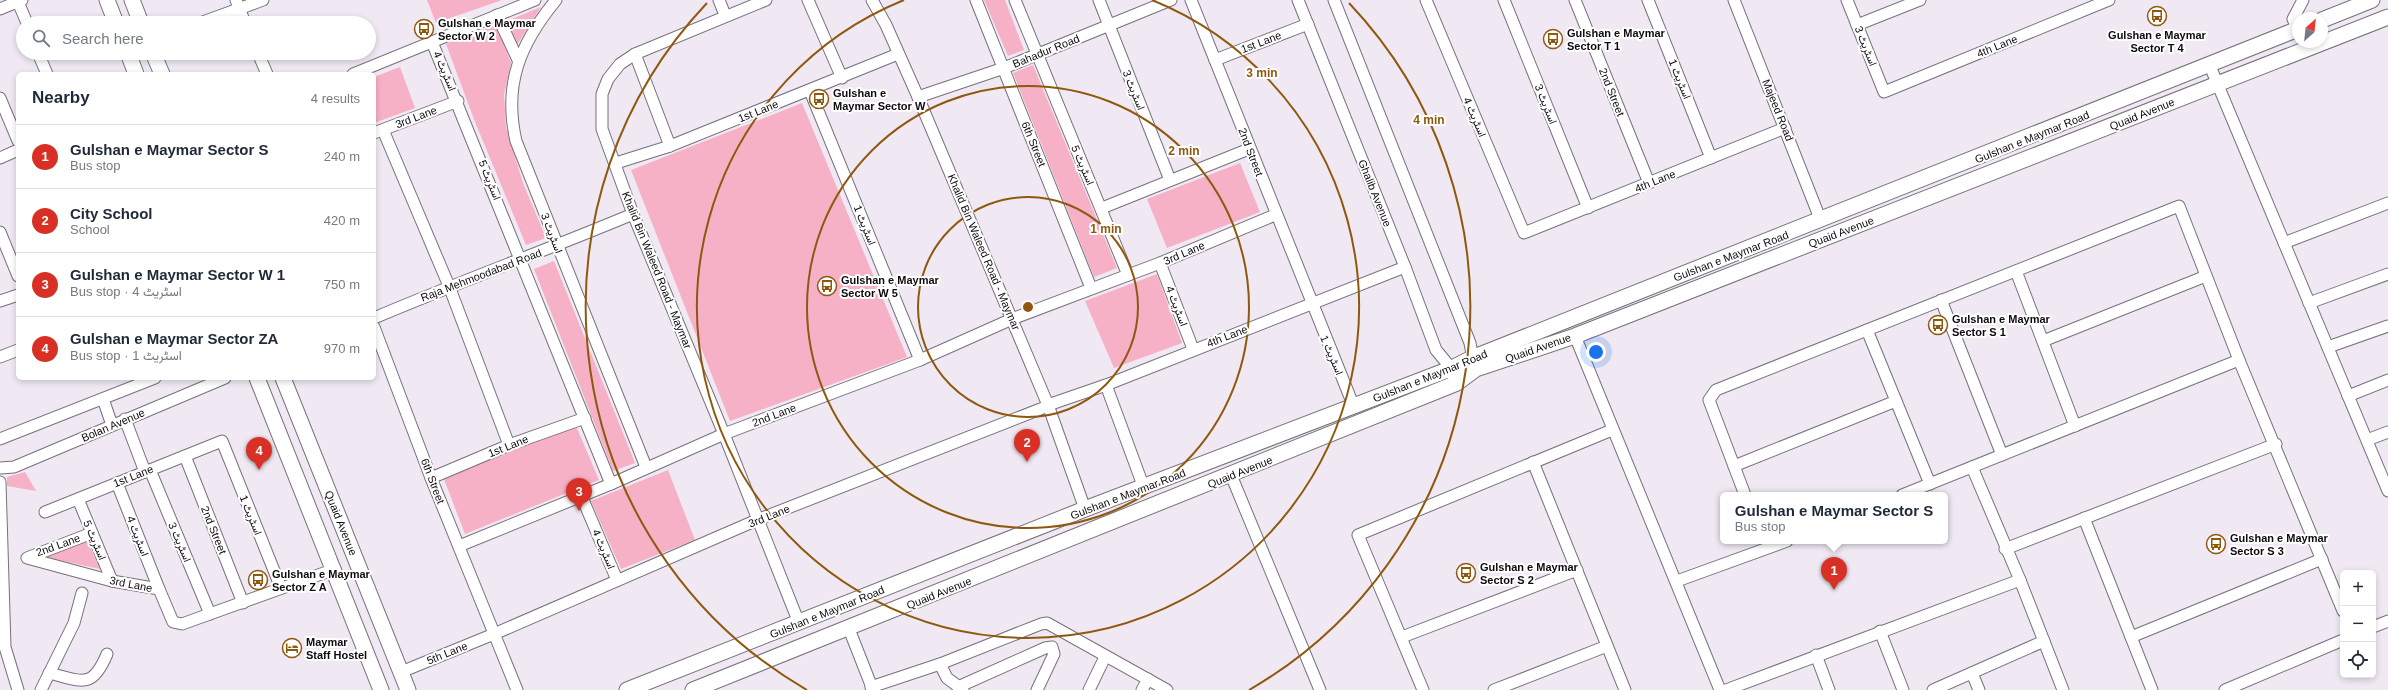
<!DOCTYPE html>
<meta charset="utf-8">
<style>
body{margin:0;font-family:Arial,Vazirmatn,sans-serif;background:#f2f2f3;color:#1f2937}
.controls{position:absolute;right:12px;bottom:12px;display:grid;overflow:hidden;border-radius:6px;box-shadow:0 2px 6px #0003}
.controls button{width:36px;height:36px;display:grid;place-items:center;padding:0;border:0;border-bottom:1px solid #e0e1e3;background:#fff;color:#1f2937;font:20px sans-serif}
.compass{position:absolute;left:2292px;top:12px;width:36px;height:36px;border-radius:50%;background:#fff;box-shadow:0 2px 6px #0003;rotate:27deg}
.you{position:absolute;left:1596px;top:352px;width:14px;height:14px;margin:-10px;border:3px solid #fff;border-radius:50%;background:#1a73e8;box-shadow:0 0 0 6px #1a73e833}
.badge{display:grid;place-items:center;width:26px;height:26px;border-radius:50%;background:#d93025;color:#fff;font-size:13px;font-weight:700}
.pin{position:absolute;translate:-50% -33px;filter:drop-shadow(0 1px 2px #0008)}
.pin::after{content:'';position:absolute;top:21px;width:14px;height:12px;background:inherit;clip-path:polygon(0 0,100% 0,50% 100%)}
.popup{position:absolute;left:1720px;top:492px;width:228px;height:52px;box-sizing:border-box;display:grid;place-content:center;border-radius:6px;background:#fff;filter:drop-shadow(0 1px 3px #0005);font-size:13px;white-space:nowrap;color:#747a83}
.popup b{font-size:15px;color:#1f2937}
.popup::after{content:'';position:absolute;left:50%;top:100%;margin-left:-8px;border:8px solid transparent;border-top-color:#fff}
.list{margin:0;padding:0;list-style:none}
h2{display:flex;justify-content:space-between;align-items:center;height:52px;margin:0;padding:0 16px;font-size:17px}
h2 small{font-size:13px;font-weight:400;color:#747a83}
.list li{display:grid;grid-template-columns:26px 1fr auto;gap:12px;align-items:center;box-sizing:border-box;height:64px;padding:0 16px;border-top:1px solid #e0e1e3}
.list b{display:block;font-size:15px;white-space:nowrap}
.list p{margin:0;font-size:13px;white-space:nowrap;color:#747a83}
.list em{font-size:13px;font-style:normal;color:#747a83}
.icon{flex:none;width:22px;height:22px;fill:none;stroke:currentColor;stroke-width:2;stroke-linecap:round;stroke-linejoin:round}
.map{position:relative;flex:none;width:2388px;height:690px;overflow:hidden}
.search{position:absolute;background:#fff;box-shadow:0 2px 6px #0003;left:16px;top:16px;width:360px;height:44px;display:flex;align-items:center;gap:10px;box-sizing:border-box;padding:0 14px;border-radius:22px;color:#747a83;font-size:15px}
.panel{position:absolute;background:#fff;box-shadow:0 2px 6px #0003;left:16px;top:72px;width:360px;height:308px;border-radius:6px}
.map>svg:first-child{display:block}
.green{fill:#f6b1c7}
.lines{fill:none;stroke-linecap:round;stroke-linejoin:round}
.minor-casing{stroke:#77717b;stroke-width:13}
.major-casing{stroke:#77717b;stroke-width:17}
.minor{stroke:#fff;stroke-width:11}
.major{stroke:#fff;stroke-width:15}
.ring{fill:none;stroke:#8f580f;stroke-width:2}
.labels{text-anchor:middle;stroke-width:4;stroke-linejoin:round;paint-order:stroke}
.poi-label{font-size:11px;font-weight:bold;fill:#0e0b0f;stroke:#fff;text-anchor:start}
.street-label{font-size:11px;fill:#0e0b0f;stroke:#fff}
.centre{fill:#8f580f;stroke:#fff;stroke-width:2}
.ring-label{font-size:12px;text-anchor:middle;font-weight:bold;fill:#8f580f;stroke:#fff;stroke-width:4;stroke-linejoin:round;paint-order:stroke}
</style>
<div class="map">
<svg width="2388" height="690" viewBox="0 0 2388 690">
<rect width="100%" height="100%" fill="#f0e9f4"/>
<g class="green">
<polygon points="427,0 502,0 436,23"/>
<polygon points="984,0 1005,0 1024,50 1008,56"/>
<polygon points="541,7 517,45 507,21"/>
<polygon points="496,25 511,63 504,95 506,127 523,183 546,238 526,245 475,122 446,44"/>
<polygon points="1033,65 1117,268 1094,277 1013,73"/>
<polygon points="400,67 415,108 374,123 374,77"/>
<polygon points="802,103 907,357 730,421 631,170"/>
<polygon points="1240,163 1260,212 1167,248 1147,199"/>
<polygon points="554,261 635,463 613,471 534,269"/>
<polygon points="1157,274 1182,343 1114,368 1085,301"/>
<polygon points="576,426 599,480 465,534 442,474"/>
<polygon points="668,470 695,540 621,569 591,501"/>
<polygon points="25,472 36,491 7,486 7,477"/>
<polygon points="87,540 100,569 44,557"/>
</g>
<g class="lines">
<g class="minor-casing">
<g id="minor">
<polyline points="236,0 245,23"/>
<path d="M556,0c-36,44 -53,84 -40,141l130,326"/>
<polyline points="719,0 725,15"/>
<polyline points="766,0 635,54 620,64 608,79 602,94 602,129 633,214 724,434 799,623"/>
<polyline points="808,0 842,78"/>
<polyline points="872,0 886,25 918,97 1048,405 1085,509"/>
<polyline points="976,0 1091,288"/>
<polyline points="1015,0 1128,275"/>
<polyline points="1099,0 1170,180"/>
<polyline points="1191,0 1354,407"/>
<polyline points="1298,0 1405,267 1436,350 1446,362 1457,383"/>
<polyline points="1334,0 1470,343 1474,365"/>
<polyline points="1426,0 1524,233 1785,128"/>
<polyline points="1504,0 1588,208"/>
<polyline points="1575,0 1649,183"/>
<polyline points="1648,0 1711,158"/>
<polyline points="1734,0 1821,221"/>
<polyline points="1847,0 1884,92 2109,0"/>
<polyline points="18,2 27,23"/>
<polyline points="0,9 22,0"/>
<polyline points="497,15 518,60"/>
<polyline points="200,23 263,0"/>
<polyline points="1857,25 1920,0"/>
<polyline points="2298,29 2293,19 2303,0"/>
<polyline points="432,42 611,484"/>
<polyline points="38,53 47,74"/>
<polyline points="258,53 267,74"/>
<polyline points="635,54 670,146"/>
<polyline points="1215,60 1308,24"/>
<polyline points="2210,66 2388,491"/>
<polyline points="353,74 535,0"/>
<polyline points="810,91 920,360"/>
<polyline points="918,97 1004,68 1171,0"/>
<polyline points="0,98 18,141"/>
<polyline points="383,130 449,286 509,445"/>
<polyline points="374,133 458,101"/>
<polyline points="0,158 18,150"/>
<polyline points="616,163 670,146 898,54"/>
<polyline points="1102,208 1249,149"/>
<polyline points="0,232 18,276"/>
<polyline points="2284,243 2388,203"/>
<polyline points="1160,263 1193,349"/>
<polyline points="2016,271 2075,426"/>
<polyline points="1941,300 2002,455"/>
<polyline points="0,301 18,295"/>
<polyline points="2309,303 2388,274"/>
<path d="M374,318c85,-36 173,-68 259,-104"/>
<polyline points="374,327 431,478 517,690"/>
<polyline points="1867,330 1930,484"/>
<polyline points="1575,336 1720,690"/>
<polyline points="2043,341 2206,276"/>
<polyline points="2328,347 2388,326"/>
<polyline points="0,357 18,350"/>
<polyline points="1106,385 1144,488"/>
<polyline points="2348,396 2388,380"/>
<polyline points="103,399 112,425"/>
<polyline points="1048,405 1106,385 1405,267"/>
<polyline points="125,419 145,472"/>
<polyline points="0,439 155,378"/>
<polyline points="2367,440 2388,432"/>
<polyline points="185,456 243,603"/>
<polyline points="1533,462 1625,690"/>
<polyline points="1734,466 1896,401"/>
<polyline points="1972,467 2020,580 2063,690"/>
<polyline points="0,468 14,467 225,378"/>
<polyline points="150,470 210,614"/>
<polyline points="1231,475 1320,690"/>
<polyline points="431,478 509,445 585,418"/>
<polyline points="0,482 5,647 18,690"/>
<polyline points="117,483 159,589"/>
<polyline points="581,495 617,580"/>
<polyline points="1745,495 1709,400 1716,390 2179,206 2239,360 2343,611"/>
<polyline points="1902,495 2239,360"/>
<polyline points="78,499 112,581"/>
<polyline points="45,512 222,441 281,588"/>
<polyline points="2084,518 2152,690"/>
<polyline points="92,533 27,558 112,581 159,589 173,622 182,624 335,569"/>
<polyline points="459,546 611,484 724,434 920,360 1012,319 1160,263 1275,215"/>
<polyline points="2005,549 2276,444"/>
<polyline points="1677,581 1787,541"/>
<polyline points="2373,627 2388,621"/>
<polyline points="849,629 873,690"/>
<polyline points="1880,631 1903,690"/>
<polyline points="1402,637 1577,570"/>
<polyline points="2131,637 2322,559"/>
<polyline points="1816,655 1829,690"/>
<polyline points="940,664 947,678 963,690"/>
<polyline points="401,672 494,634 757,520 1048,406"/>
<path d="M49,673c33,8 43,17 58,-19"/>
<polyline points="1972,673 1979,690"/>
<polyline points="871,687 940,664 1041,624 1047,623 1167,690"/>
<polyline points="958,687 1045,648 1052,647 1054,654 1037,690"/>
<polyline points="41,690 74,623 82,593"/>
<polyline points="1089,690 1105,657"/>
<polyline points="1142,690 1148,679"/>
<polyline points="1423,690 1358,535 1612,430"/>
<polyline points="1494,690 1607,646"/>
<polyline points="1726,690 2020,580"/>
<polyline points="1933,690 2044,641"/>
<polyline points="2225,690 2343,640"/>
</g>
</g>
<g class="major-casing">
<g id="major">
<polyline points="107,0 116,23"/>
<polyline points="132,0 141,23"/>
<polyline points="2322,20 2372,0"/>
<polyline points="128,53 136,74"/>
<polyline points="153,53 162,74"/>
<polyline points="257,378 381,690"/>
<polyline points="283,378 408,690"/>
<polyline points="627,690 1085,509 1450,369 1472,358 2298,29"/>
<polyline points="693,690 1457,383 1476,369 1575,336 2388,17"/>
</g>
</g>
<use href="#minor" class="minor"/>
<use href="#major" class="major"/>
</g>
<g class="ring">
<circle cx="1028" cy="307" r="110"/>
<circle cx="1028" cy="307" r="221"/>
<path d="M1152 0A331 331 0 1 1 904 0"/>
<path d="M807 690A442 442 0 0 1 707 3M1349 3A442 442 0 0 1 1249 690"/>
</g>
<defs>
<g id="bus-ring" transform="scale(1)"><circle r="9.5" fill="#fff" stroke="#8f580f" stroke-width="1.5"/><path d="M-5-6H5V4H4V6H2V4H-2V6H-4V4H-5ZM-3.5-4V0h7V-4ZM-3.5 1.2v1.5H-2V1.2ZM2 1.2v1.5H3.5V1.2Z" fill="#8f580f"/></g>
<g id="hotel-ring" transform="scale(1)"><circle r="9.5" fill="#fff" stroke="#8f580f" stroke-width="1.5"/><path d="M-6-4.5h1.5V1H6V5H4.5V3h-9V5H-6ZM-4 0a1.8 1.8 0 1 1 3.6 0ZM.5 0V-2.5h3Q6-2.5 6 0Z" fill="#8f580f"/></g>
</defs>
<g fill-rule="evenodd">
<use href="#bus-ring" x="2157" y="16"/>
<use href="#bus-ring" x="424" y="29"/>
<use href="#bus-ring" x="1553" y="39"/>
<use href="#bus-ring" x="819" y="99"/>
<use href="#bus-ring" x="827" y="286"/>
<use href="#bus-ring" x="1938" y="325"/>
<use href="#bus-ring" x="2216" y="544"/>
<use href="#bus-ring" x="1466" y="573"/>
<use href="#bus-ring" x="258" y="580"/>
<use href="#hotel-ring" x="292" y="648"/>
</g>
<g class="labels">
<g class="poi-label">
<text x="438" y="27">Gulshan e Maymar<tspan x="438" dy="13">Sector W 2</tspan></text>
<text x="1567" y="37">Gulshan e Maymar<tspan x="1567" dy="13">Sector T 1</tspan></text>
<text x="2157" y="39" text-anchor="middle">Gulshan e Maymar<tspan x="2157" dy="13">Sector T 4</tspan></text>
<text x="833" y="97">Gulshan e<tspan x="833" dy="13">Maymar Sector W</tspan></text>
<text x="841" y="284">Gulshan e Maymar<tspan x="841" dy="13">Sector W 5</tspan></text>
<text x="1952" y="323">Gulshan e Maymar<tspan x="1952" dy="13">Sector S 1</tspan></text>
<text x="2230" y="542">Gulshan e Maymar<tspan x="2230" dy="13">Sector S 3</tspan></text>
<text x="1480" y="571">Gulshan e Maymar<tspan x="1480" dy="13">Sector S 2</tspan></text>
<text x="272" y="578">Gulshan e Maymar<tspan x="272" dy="13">Sector Z A</tspan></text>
<text x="306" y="646">Maymar<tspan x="306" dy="13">Staff Hostel</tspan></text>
</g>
<g class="street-label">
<text transform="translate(1261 42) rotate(-21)" y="4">1st Lane</text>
<text transform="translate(1866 46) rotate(68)" y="4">اسٹریٹ 3</text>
<text transform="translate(1997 46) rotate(-22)" y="4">4th Lane</text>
<text transform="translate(1046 51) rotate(-22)" y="4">Bahadur Road</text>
<text transform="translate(445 71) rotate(67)" y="4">اسٹریٹ 4</text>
<text transform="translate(1680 79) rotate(68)" y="4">اسٹریٹ 1</text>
<text transform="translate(1134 90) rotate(68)" y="4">اسٹریٹ 3</text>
<text transform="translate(1612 92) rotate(68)" y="4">2nd Street</text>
<text transform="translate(1546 104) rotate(68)" y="4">اسٹریٹ 3</text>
<text transform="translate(1778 110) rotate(68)" y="4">Majeed Road</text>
<text transform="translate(758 111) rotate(-22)" y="4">1st Lane</text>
<text transform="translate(2142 114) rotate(-22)" y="4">Quaid Avenue</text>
<text transform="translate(416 117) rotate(-21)" y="4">3rd Lane</text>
<text transform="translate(1475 117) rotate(67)" y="4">اسٹریٹ 4</text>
<text transform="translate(2032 137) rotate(-22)" y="4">Gulshan e Maymar Road</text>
<text transform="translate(1034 144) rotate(68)" y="4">6th Street</text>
<text transform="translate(1251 152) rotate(69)" y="4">2nd Street</text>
<text transform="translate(1083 165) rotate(67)" y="4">اسٹریٹ 5</text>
<text transform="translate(490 180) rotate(68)" y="4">اسٹریٹ 5</text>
<text transform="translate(1655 181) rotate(-22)" y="4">4th Lane</text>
<text transform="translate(1375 193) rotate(68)" y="4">Ghalib Avenue</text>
<text transform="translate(865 225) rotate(68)" y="4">اسٹریٹ 1</text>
<text transform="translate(1841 232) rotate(-21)" y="4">Quaid Avenue</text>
<text transform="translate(552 233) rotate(69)" y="4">اسٹریٹ 3</text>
<text transform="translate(984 252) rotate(67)" y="4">Khalid Bin Waleed Road - Maymar</text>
<text transform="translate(1184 253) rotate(-23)" y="4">3rd Lane</text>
<text transform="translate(1731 256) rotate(-21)" y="4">Gulshan e Maymar Road</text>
<text transform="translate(657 270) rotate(68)" y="4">Khalid Bin Waleed Road - Maymar</text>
<text transform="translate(481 275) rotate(-21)" y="4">Raja Mehmoodabad Road</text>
<text transform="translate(1177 306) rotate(69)" y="4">اسٹریٹ 4</text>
<text transform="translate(1227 336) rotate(-21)" y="4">4th Lane</text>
<text transform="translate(1538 348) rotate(-19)" y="4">Quaid Avenue</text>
<text transform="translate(1332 355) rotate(67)" y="4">اسٹریٹ 1</text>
<text transform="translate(1430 376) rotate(-22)" y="4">Gulshan e Maymar Road</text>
<text transform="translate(774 415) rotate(-21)" y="4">2nd Lane</text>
<text transform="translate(113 425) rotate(-23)" y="4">Bolan Avenue</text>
<text transform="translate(508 446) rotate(-22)" y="4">1st Lane</text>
<text transform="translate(1240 472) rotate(-22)" y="4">Quaid Avenue</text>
<text transform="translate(133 476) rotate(-22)" y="4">1st Lane</text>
<text transform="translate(433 481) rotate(69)" y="4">6th Street</text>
<text transform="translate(1128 494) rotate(-21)" y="4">Gulshan e Maymar Road</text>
<text transform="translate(251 515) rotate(68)" y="4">اسٹریٹ 1</text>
<text transform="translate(769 516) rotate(-22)" y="4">3rd Lane</text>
<text transform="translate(341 523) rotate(68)" y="4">Quaid Avenue</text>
<text transform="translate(214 530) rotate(68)" y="4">2nd Street</text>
<text transform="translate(138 536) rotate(69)" y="4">اسٹریٹ 4</text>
<text transform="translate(95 540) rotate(67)" y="4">اسٹریٹ 5</text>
<text transform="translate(180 542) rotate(67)" y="4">اسٹریٹ 3</text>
<text transform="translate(58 545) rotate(-20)" y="4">2nd Lane</text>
<text transform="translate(604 549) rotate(67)" y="4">اسٹریٹ 4</text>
<text transform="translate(131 584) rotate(11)" y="4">3rd Lane</text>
<text transform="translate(939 593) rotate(-22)" y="4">Quaid Avenue</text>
<text transform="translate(827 612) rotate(-22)" y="4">Gulshan e Maymar Road</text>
<text transform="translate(447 653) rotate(-22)" y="4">5th Lane</text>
</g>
</g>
<circle cx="1028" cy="307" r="6" class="centre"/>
<g class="ring-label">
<text x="1262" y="77">3 min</text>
<text x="1429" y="124">4 min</text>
<text x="1184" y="155">2 min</text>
<text x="1106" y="233">1 min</text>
</g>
</svg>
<div class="controls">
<button>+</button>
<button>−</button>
<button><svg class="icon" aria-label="locate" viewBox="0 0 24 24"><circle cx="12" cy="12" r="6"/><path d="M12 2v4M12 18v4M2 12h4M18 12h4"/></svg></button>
</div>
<svg class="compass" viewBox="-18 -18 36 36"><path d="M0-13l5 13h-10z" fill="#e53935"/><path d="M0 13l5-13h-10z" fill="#747a83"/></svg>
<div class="you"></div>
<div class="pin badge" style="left:1834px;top:590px">1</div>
<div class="popup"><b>Gulshan e Maymar Sector S</b>Bus stop</div>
<div class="pin badge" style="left:1027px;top:462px">2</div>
<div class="pin badge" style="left:579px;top:511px">3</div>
<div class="pin badge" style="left:259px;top:470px">4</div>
<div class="search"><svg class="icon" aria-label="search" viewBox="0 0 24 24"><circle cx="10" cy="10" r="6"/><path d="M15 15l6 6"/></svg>Search here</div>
<section class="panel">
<h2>Nearby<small>4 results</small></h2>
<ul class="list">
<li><span class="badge">1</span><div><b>Gulshan e Maymar Sector S</b><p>Bus stop</p></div><em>240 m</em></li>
<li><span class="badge">2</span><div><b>City School</b><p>School</p></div><em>420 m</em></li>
<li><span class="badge">3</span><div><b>Gulshan e Maymar Sector W 1</b><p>Bus stop · اسٹریٹ 4</p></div><em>750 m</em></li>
<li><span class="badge">4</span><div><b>Gulshan e Maymar Sector ZA</b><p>Bus stop · اسٹریٹ 1</p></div><em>970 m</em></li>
</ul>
</section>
</div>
